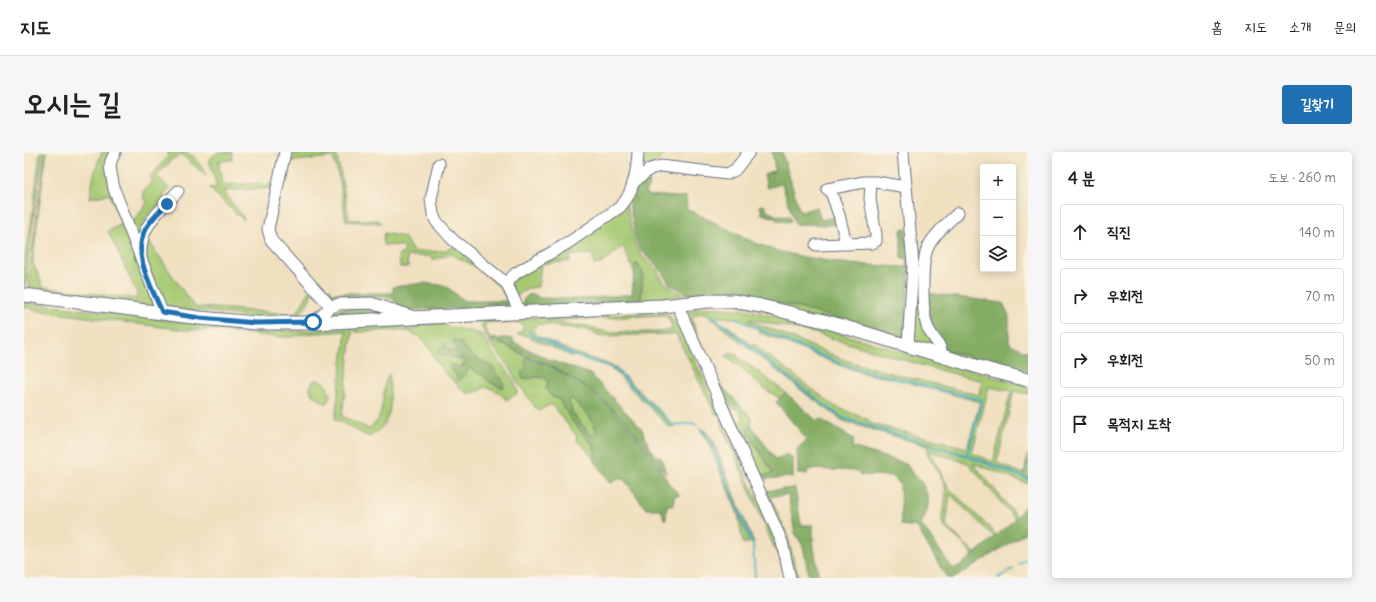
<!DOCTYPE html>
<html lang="ko">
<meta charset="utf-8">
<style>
body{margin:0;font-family:Delius,"Poor Story",sans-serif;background:#f6f6f6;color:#202124}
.controls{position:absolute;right:12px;top:12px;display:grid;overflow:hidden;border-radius:4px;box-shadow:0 2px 10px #0003}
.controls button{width:36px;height:36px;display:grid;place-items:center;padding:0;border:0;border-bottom:1px solid #e0e0e0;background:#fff;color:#202124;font:20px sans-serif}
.stop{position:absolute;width:12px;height:12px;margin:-9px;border:3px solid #1f6fb2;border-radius:50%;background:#fff}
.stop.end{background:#1f6fb2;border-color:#fff;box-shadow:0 1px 4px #0008}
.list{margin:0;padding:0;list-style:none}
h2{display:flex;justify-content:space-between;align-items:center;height:52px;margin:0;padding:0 16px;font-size:17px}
h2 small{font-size:13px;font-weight:400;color:#757577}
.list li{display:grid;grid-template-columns:26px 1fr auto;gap:12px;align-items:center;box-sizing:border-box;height:56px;margin:0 8px 8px;padding:0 8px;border:1px solid #e0e0e0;border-radius:4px}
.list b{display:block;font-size:15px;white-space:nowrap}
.list em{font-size:13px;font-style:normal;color:#757577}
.icon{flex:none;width:22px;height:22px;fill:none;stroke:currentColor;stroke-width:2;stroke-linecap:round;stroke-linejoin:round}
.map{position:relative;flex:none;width:1004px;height:426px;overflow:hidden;border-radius:4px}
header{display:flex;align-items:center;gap:24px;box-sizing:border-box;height:56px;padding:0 20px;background:#fff;border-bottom:1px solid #e0e0e0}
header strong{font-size:19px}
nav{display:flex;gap:22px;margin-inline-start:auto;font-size:14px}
.intro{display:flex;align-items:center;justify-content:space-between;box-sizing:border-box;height:96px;padding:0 24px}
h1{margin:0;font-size:28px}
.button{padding:10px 18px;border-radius:4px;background:#1f6fb2;color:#fff;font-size:14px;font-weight:700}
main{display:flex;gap:24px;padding:0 24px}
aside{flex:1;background:#fff;border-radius:4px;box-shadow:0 2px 10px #0003}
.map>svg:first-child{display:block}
.green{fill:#a6c972;stroke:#607c68;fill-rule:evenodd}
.forest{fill:#84ad64;stroke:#506e61;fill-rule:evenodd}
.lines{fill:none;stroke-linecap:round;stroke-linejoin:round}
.stream{stroke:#44b0c3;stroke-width:2}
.minor-casing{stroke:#666d80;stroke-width:13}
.major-casing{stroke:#666d80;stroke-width:15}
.minor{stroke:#fff;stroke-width:11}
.major{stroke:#fff;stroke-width:13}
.route{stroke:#1f6fb2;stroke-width:5}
</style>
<header>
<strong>지도</strong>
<nav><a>홈</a><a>지도</a><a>소개</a><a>문의</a></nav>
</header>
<div class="intro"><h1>오시는 길</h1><a class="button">길찾기</a></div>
<main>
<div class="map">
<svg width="1004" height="426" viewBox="0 0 1004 426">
<rect width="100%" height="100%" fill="#fcf5e5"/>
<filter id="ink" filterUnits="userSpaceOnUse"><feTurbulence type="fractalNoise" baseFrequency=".025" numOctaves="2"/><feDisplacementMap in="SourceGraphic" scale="8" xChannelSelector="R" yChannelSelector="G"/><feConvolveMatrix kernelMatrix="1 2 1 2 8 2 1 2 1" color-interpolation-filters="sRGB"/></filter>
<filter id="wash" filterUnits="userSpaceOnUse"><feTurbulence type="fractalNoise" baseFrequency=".012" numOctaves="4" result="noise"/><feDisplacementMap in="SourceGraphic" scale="16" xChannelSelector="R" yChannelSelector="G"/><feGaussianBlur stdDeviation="0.9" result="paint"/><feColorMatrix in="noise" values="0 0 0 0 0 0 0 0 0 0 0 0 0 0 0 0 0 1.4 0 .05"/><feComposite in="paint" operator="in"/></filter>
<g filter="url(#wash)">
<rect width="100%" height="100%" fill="#f0e0c0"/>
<g class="green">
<polygon points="16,0 19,0 4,106 3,127 0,135 0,110 8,66"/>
<path d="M21,0h2l-7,47 -7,61c1,10 8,16 9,27l95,12v-6l-29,-62 14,-7 -13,-30 -19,4c2,-17 5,-31 12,-46h9l-3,5 46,145 -2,4 -120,-16 -3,-2 2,-29z"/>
<path d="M144,0c5,0 11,0 17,0 10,2 17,16 21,24l-25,-22 -5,5 -2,-2 -17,19 13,13 -7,7 2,3c-14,11 -22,20 -26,37l-9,-7 3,-8 15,-19 -4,-2 -1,-8 9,-11 -1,-6 17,-18z"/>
<polygon points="194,0 208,0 208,8 194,9 199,33 237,31 239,33 249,32 248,36 199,39 220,66 219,68 185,36 193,35 185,7"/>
<polygon points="280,0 302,0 305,2 309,2 308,0 312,0 319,33 325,68 354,68 357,71 322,69 316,30 309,5 260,10 261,5"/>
<polygon points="616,0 635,0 640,3 633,10 613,22"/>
<path d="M601,51l2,6 8,34 5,11 15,14 10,15 18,12 -42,5 2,-26 -8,-9 -1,7 -11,-26 -21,17 -8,2 -1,-11 -22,1 -1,6 -29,3 -3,23c-8,0 -17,4 -22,11l-6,-16z"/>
<polygon points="360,81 380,85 389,100 421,99 431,94 479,133 475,134 454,116 427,102 409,108 406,104 383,104 384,115 376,115 375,102 380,102 380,94 359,93 359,86"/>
<polygon points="122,85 168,152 174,156 177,155 272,162 286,139 289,141 288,144 273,167 230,165 138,155 118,95"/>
<polygon points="887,108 880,187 672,144 665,144 663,142 680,141 726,144 779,157 874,184"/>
<polygon points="890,139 894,139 893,154 898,155 915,196 891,191 887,184"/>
<path d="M0,150l221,28 54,1 54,-5 -11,90 27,13c3,-3 8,-7 10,-12 6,-14 2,-30 10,-43 1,27 7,48 -20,63l-34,-18 11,-88 -42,3 -13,3h-12l-63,-7h-32l-150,-20 -6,-3 -4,1z"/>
<path d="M686,155l37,3 40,9 241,67v8l-14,-3 -17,72 27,11 4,-19v23l-60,-23 -124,-37 -6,-3 -113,-89h3l22,18 5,1 79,61 35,14v3l98,25 13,-46 -88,-24c-32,-2 -62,-17 -91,-29 -13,-6 -27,-11 -41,-16l-2,-1 1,-2 75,31 35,11 -35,-11 -75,-32 -23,-11 -17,-1h-5l-5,-4 32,27 64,52 38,27 125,38 60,22v5l-55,-21 44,54 -2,2 -47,-56 -39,-12 20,37 48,47 -3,2 -44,-43 -4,32 29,27 -2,2 -8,-10 -22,-19c-3,-11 2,-21 3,-32 0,-14 -12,-29 -19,-40l1,-4 -1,-4 -84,-25 -37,-27 -103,-82 -6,2 -5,5 17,48 -22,-52c5,-9 13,-7 23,-8zM724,167l66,14 117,35 52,13 -4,14 -97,-24 -40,-12 -91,-38zM965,235l22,4 -18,71 -21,-9z"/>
<path d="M640,160l9,7 17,30 29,65 -3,1 -40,-81 -75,2 -14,-6 -49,-6 -6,5 4,6 36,17 42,14 60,59 -19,-16 -40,-41 -40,-13 -44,-21 -2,-4 2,5 44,21 -2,1 -48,-22 -8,-1 6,-4 1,-3c-4,-9 -29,-5 -38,-4l-2,5 8,13 -3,1 -8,-16 3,-6zM638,163l6,2 5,12 -12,3h-53l-14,-3 -7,-3 -42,-5z"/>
<path d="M419,170l3,4 35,8c5,7 9,15 14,22 7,9 24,25 22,38l-11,6c-6,-8 -13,-12 -23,-13l-1,3 -15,4c-10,-10 -21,-19 -29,-30 -6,-10 -11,-21 -20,-29h-5l1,-2 -15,-3 -44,2v-6l43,-2 5,5 12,1 3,-6h17zM429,192l17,9 4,4 19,10 2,5 7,7 -2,8 -12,-6 -4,-5 -15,-8 -6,10 -6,-3 -4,-10 5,2 6,-2 -1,-5 -16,-6 -5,3 -3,-4 7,-8v3c4,3 8,4 12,2z"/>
<path d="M466,191c14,-1 25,9 37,14l-1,7 1,3 -5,5 1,7 16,-2 6,1 3,4 -2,7 6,8 7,2 13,22 22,25 2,17 -13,-18 -5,-3 -2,-7 -25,-31 -13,7 -20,-28 -8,-15z"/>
<polygon points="919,197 968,211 1004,218 1004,222 923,201"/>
<polygon points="708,200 762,241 755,246 738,235 713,212 702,204"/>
<polygon points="580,213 590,217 630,257 650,274 645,275 588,217"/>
<path d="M290,228c10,-1 14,7 16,16l-3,7h-3l-13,-10 -1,-5z"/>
<path d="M548,247c9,9 24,21 24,34l-4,3 -20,-24 -3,-12z"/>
<path d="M715,252l13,14 -1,7 -4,6 26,42 -17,3 -30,-67zM714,256l6,11 -8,4 -5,-13z"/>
<polygon points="697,266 750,384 758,406 752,400 695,267"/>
<polygon points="675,275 686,290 726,391 719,391 714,362 684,291"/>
<polygon points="677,275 688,286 730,391 728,391 687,289"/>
<polygon points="746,344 762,380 775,426 771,426 741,345"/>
</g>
<g class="forest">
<polygon points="748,0 758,0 776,60 793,55 797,68 811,65 811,73 771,72 758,32 743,36 740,22 751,18"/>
<path d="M637,15l19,3 -1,3c-12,-2 -20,-4 -31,3l-1,2c5,5 3,8 -2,14l4,4c10,-2 31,3 37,0l1,13 68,34 22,8 27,6 45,7 57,3 1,-8 -6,-1v-28l5,-1 3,43 -5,63 -3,2 -3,-1 -95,-27 -53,-13 -46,-3 -17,1 -18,-11 -11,-16 -16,-15 -3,-4 -4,-13 -7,-38 6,-13 6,-6 12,-8z"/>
<path d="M740,53c6,10 14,12 25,11l2,6 -14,-1 -1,-3 -14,-4 -2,-8z"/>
<path d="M611,112h3l5,10 -2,26 -51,5 -67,1v-5c4,-7 10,-10 16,-3l42,1 51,-5z"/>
<polygon points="399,131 417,133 424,136 441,149 484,149 475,134 479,133 488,153 485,155 383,158 374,155 368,146 305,144 303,138 306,137 307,141 369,141 369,135"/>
<polygon points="902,141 979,151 985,164 985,189 988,193 1004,200 1004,218 968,211 919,197 909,180"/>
<polygon points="348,155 363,162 309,163 307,162 315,157"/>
<polygon points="483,186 489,187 489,190 526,208 566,222 618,277 626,297 632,304 637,305 642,322 607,275 576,245 563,236 524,212 511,208 475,190 468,189 466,187"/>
<path d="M430,188l6,2 14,15 19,10c2,8 10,11 11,20h-4l-12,-6 -4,-5 -15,-8 -6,10 -5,3 -2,-3 1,-3c-5,-3 -8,-5 -7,-11l8,3 6,-1 -1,-6 -5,-1 -11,-4 -5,2 -4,-4 6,-10 2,2v3c3,3 8,4 12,2l-5,-6z"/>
<path d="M503,205l7,4 14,4 39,23 18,15 25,25 30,40 9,16 11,11 -6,1v9h-7l-1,14h-2l-3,-10h-15l-22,-30h-6l-7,4 -15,-20 -2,-17 -22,-25 -13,-22 -7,-2 -6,-8 2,-7 -3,-4 -6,-1 -16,2 -2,-4 1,-3 5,-5 -2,-5zM548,247c9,9 25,21 24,34l-5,3 -19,-24 -3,-12z"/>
<polygon points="693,230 695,231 715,252 702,257"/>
<path d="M762,241l31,28 3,-2 34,20 -2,8 54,17c3,3 4,7 7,10 2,4 2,1 5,4 3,3 6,9 8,13 5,14 1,20 -5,33l32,45 8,-4 36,-30 18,-16 10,-13h3v25l-73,47h-8l-30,-51 -16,-2 -1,-41 -8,-8 -32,-1 -1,-4 -51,-2 -1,5h-9l-1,-25 10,-9 -31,-38z"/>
<polygon points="727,273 752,308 763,302 769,307 769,325 738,327 737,324 749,321 723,279"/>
<polygon points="771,336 777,373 789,373 789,390 795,426 785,426 779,394 771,381 764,343 741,345 739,339"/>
</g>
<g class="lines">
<g class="stream">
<polyline points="685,161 781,239 819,266 943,304 1004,327"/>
<polyline points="712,166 735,177 810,209 829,216 958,248 943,304"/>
<polyline points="504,179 507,182 551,204 590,216 631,257 649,273 668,271 673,273"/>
<polyline points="676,276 686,289 729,393 731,426"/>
<polyline points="995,412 1004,406"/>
<polyline points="974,426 989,417"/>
</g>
</g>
</g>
<g filter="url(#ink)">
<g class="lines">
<g class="minor-casing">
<g id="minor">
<polyline points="91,0 87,9 86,15 90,37 138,160"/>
<polyline points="261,0 244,77 247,88 307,155"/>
<polyline points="879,0 889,112 884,194"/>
<polyline points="415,12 407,47 409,62 412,69 428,87 483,132"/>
<polyline points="609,31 626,17 637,14 703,22 711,18 725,0"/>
<polyline points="803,37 840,30 852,30 882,35"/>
<polyline points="806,37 815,63 822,91"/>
<polyline points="792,93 848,91 852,89 852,83 846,47 847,31"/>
<path d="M117,104c-2,-30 19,-45 37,-65"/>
<polyline points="653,152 758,390 766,426"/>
<path d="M496,160l-12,-25v-5l3,-4 5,-5 52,-30 52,-36c14,-14 17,-36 18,-55"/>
<polyline points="289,171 307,155 315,152 347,151 390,165"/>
<path d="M918,204c0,-12 -11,-19 -15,-30 -5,-14 -6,-65 1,-79 5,-11 20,-25 30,-34"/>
</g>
</g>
<g class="major-casing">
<polyline id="major" points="0,143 176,166 232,171 289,171 588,156 638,154 684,149 709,149 737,154 804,170 965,218 1004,228"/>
</g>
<use href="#minor" class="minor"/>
<use href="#major" class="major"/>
</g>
</g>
<g class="lines" filter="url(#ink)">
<path class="route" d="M143,52c-8,8 -17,16 -22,26 -13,25 7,58 17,82l38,6 56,5 57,-1"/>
</g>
</svg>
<div class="controls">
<button>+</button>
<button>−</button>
<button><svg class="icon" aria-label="layers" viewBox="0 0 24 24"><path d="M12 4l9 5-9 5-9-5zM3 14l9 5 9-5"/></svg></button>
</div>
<div class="stop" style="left:289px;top:170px"></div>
<div class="stop end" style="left:143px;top:52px"></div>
</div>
<aside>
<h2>4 분<small>도보 · 260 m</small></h2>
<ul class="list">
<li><svg class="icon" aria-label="ahead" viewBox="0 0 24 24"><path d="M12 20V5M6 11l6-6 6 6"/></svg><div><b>직진</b></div><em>140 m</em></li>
<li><svg class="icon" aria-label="right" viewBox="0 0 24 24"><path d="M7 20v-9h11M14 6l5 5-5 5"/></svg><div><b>우회전</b></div><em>70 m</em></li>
<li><svg class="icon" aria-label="right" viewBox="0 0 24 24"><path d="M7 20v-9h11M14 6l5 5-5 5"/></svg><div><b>우회전</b></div><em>50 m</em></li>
<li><svg class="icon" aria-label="arrive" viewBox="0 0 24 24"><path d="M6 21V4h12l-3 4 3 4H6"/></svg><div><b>목적지 도착</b></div></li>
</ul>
</aside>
</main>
